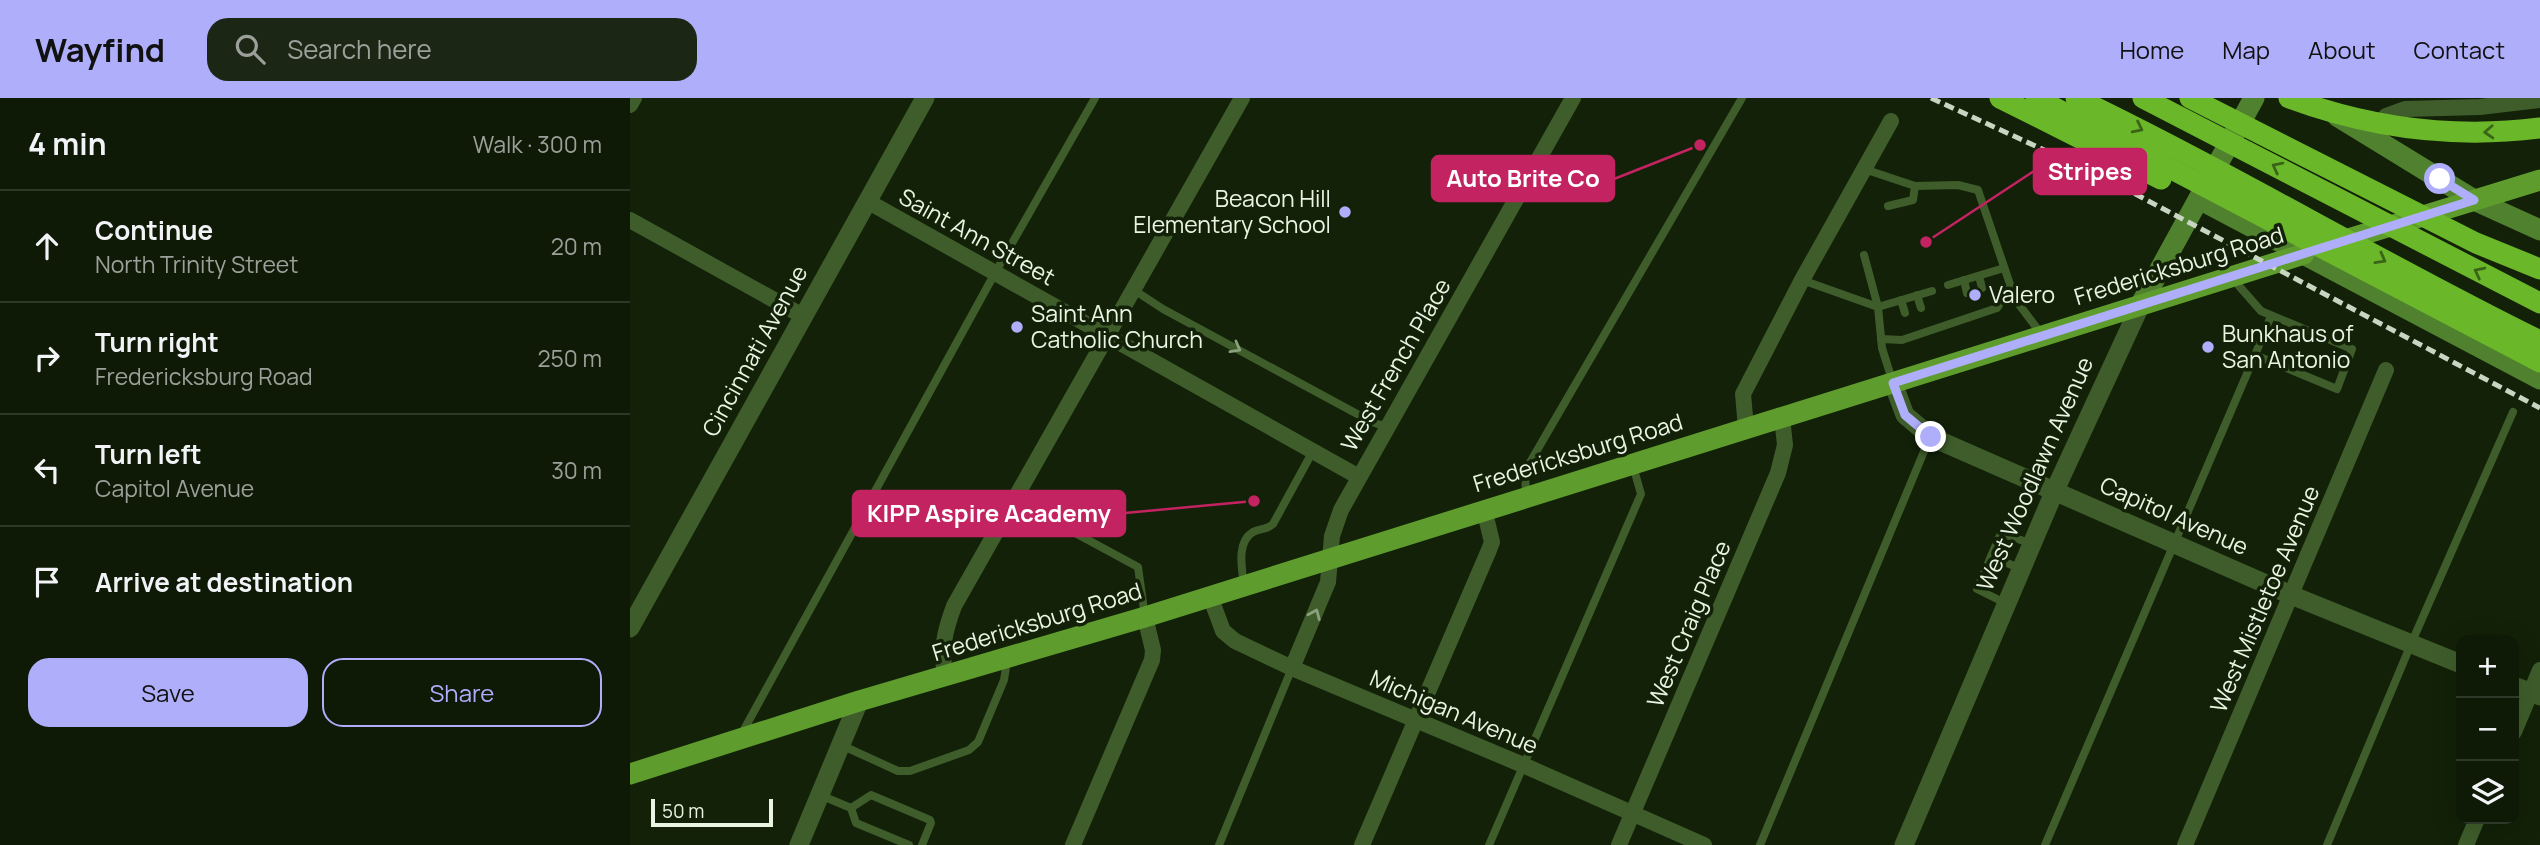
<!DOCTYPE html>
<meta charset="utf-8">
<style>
body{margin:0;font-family:Manrope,sans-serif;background:#1c2614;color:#f1f3f6}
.controls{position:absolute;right:21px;bottom:21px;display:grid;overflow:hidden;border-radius:14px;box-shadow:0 7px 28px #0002}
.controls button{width:63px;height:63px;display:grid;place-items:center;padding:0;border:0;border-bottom:2px solid #2e3828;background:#0e1906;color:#f1f3f6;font:35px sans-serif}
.scale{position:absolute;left:21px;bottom:18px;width:122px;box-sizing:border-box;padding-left:7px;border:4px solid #e9f4e3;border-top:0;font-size:19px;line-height:24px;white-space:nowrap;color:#e9f4e3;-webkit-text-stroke:5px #122108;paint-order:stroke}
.stop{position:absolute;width:21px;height:21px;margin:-16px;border:5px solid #afaefa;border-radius:50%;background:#fff}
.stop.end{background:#afaefa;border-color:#fff;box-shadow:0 2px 7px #0008}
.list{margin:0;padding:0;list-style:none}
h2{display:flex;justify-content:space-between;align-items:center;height:91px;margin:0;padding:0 28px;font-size:30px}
h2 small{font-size:23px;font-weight:400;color:#9ba09b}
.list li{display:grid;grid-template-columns:46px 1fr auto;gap:21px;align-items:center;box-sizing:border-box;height:112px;padding:0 28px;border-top:2px solid #2e3828}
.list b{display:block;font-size:26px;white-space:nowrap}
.list p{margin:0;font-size:23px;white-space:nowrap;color:#9ba09b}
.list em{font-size:23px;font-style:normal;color:#9ba09b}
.actions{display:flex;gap:14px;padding:21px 28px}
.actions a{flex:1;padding:16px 0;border:2px solid #afaefa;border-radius:21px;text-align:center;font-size:24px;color:#afaefa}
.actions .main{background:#afaefa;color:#111}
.icon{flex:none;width:38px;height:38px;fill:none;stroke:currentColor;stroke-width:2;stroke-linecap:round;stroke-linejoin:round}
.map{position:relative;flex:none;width:1910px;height:747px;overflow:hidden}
header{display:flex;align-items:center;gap:42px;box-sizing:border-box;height:98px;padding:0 35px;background:#afaefa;color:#111}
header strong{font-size:33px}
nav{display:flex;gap:38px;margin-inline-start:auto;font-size:24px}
.search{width:490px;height:63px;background:#1c2614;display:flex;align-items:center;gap:18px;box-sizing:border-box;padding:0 24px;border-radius:21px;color:#9ba09b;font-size:26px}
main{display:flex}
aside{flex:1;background:#0e1906}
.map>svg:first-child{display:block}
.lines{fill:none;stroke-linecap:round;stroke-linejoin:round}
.service{stroke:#3e5d2b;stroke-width:8}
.minor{stroke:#3e5d2b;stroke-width:16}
.tertiary{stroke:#3e5d2b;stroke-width:19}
.secondary{stroke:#50812e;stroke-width:21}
.primary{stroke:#5e9d2d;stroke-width:21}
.motorway{stroke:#6ab729;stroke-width:21}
.rail{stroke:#c9d5c3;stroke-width:5;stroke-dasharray:10 5;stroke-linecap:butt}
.oneway{stroke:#3a6417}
.oneway2{stroke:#8ba17e}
.route{stroke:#afaefa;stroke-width:9}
.poi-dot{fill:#afaefa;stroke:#122108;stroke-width:2.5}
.labels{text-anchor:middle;stroke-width:7;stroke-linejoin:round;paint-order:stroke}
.poi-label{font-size:23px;fill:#e9f4e3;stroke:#122108;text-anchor:start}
.street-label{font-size:23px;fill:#e9f4e3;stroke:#122108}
.leader{fill:none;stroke:#c42362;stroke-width:2.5}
.callout-dot{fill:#c42362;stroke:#122108;stroke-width:2.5}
.callout{fill:#c42362;stroke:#c42362;stroke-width:2.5}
.callout-label{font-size:24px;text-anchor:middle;font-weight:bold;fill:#fff}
</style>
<header>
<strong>Wayfind</strong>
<div class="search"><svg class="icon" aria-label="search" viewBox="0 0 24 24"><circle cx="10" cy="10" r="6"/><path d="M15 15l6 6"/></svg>Search here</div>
<nav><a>Home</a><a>Map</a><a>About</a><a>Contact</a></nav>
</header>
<main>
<aside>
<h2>4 min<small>Walk · 300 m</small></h2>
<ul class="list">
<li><svg class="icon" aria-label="ahead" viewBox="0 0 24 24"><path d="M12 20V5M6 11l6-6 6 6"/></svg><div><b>Continue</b><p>North Trinity Street</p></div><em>20 m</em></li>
<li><svg class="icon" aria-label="right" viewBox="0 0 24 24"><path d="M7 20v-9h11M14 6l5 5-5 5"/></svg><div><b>Turn right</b><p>Fredericksburg Road</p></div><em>250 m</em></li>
<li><svg class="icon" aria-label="left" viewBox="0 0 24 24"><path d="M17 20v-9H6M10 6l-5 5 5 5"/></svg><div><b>Turn left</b><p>Capitol Avenue</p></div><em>30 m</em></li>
<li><svg class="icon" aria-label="arrive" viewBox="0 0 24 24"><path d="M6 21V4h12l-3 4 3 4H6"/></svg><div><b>Arrive at destination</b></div></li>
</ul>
<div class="actions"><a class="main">Save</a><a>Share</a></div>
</aside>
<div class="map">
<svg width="1910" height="747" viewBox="0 0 1910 747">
<rect width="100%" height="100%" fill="#122108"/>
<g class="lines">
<g class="service">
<polyline points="1234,71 1285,88 1328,87 1348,92 1385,201 1412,237"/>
<polyline points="1258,108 1283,102 1285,88"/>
<polyline points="1234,157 1248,209 1302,193"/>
<polyline points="1349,178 1352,190"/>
<polyline points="1602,180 1631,213 1722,251 1707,291 1625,257 1641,218"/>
<polyline points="1172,182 1248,209 1252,250 1263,285"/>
<polyline points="1334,182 1337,195"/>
<polyline points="1318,187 1374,170"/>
<polyline points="504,192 533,211 742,324 757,329"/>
<polyline points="1287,197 1291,210"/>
<polyline points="1271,202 1275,215"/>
<polyline points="1251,241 1272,242 1367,210 1381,188"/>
<polyline points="896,397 895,373 1112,0"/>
<polyline points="384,402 508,469 515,519"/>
<polyline points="1361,458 1391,471"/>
<path d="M614,487c-2,-16 -8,-43 9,-53 7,-4 14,-2 20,-8l40,-73"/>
<polyline points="1375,505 1347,491 1371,435 1402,446"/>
<polyline points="111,637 365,175 465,0"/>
<polyline points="211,647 268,673 280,673 339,652 348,644 374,582 377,563"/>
<polyline points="190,697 221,710 226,725 279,747"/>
<polyline points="221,710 241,697 300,722 301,725 292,747"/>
<polyline points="589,747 662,570"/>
<polyline points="859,747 1011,396 1003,368"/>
<polyline points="1130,747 1300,339"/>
<polyline points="1415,747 1625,257"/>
<polyline points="1697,747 1781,546 1883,314"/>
</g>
<g class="minor">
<polyline points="0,7 4,0"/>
<polyline points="1747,31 1756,18 1775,11 1850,9 1910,2"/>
<polyline points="237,103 729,379"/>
<polyline points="0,122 173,218"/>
<polyline points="1116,330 1113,296 1172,182 1261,23"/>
<polyline points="580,498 593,533 605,543 662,570 893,667 1074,747"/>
<polyline points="662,570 698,484 702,438 711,412 943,0"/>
<path d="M315,579c-4,-29 -1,-44 9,-71l288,-508"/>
<polyline points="1884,634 1910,572"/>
<polyline points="443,747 522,562 523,552 515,519"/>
<polyline points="732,747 859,452 862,444 854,411"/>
<polyline points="989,747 1148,375 1155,347 1152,319"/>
<polyline points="1555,747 1756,272"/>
<polyline points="1836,747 1847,721"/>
</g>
<g class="tertiary">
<polyline points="1263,285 1275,317 1301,339 1661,497 1831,566"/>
<polyline points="0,530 295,0"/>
<polyline points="1884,588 1910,598"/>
<polyline points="169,747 229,603"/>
<polyline points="1274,747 1425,392 1511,206"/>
</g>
<g class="secondary">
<polyline points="1707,18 1844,102 1910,132"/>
<polyline points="1569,101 1910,281"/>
<polyline points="1511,206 1624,0"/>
</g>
<g class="primary">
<polyline points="1702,146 1910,82"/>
<polyline points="0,676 229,603 515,519 1674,156"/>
</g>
<g class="motorway">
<polyline points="1370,0 1531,81"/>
<polyline points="1406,0 1910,264"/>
<path d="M1446,0c158,76 307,166 464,243"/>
<polyline points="1513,0 1910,205"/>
<polyline points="1560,0 1846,145 1910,171"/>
<path d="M1659,0c81,30 165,41 251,30"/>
</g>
<polyline class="rail" points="1301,0 1475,80 1910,310"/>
</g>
<defs><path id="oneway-chevron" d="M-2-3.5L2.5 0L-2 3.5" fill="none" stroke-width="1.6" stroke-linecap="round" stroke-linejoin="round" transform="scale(1.75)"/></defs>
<g class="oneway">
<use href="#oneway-chevron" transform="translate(1508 30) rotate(26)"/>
<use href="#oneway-chevron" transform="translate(1859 34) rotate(177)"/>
<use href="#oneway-chevron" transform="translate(1647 69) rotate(-153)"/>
<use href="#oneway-chevron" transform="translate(1751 161) rotate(29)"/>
<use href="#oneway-chevron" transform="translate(1849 174) rotate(-153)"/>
</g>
<g class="oneway2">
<use href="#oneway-chevron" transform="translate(606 250) rotate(29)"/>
<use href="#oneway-chevron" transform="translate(685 516) rotate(-67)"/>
</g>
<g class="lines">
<polyline class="route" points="1301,339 1275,317 1263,285 1844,102 1810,81"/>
</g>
<g class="poi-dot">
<circle cx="715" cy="114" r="7"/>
<circle cx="1345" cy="197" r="7"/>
<circle cx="387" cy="229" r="7"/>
<circle cx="1578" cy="249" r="7"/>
</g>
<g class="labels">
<g class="poi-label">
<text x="701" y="109" text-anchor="end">Beacon Hill<tspan x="701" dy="26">Elementary School</tspan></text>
<text x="1359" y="205">Valero</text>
<text x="401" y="224">Saint Ann<tspan x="401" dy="26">Catholic Church</tspan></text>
<text x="1592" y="244">Bunkhaus of<tspan x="1592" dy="26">San Antonio</tspan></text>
</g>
<g class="street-label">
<text transform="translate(347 139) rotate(29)" y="8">Saint Ann Street</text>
<text transform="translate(1549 168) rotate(-17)" y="8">Fredericksburg Road</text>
<text transform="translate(125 253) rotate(-61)" y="8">Cincinnati Avenue</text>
<text transform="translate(766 267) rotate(-60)" y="8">West French Place</text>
<text transform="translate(948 355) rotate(-17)" y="8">Fredericksburg Road</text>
<text transform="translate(1405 376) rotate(-66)" y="8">West Woodlawn Avenue</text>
<text transform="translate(1544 418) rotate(24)" y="8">Capitol Avenue</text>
<text transform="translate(1635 501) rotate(-67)" y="8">West Mistletoe Avenue</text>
<text transform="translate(407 524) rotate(-17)" y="8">Fredericksburg Road</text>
<text transform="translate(1059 526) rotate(-67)" y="8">West Craig Place</text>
<text transform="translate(824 614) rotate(23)" y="8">Michigan Avenue</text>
</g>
</g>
<path class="leader" d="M1296 144L1404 73M1070 47L984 81M624 403L495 415"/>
<g class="callout-dot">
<circle cx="1296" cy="144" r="7"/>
<circle cx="1070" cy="47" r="7"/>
<circle cx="624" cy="403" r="7"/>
</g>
<g class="callout">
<rect x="1404" y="51" width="112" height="45" rx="7"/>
<rect x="802" y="58" width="182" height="45" rx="7"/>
<rect x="223" y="393" width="272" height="45" rx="7"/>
</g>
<g class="callout-label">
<text x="1460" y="82">Stripes</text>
<text x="893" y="89">Auto Brite Co</text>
<text x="359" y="424">KIPP Aspire Academy</text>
</g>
</svg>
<div class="controls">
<button>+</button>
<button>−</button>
<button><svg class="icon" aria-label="layers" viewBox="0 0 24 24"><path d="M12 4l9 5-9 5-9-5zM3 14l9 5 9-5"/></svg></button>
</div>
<div class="scale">50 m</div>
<div class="stop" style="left:1810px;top:81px"></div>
<div class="stop end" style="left:1301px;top:339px"></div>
</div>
</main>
